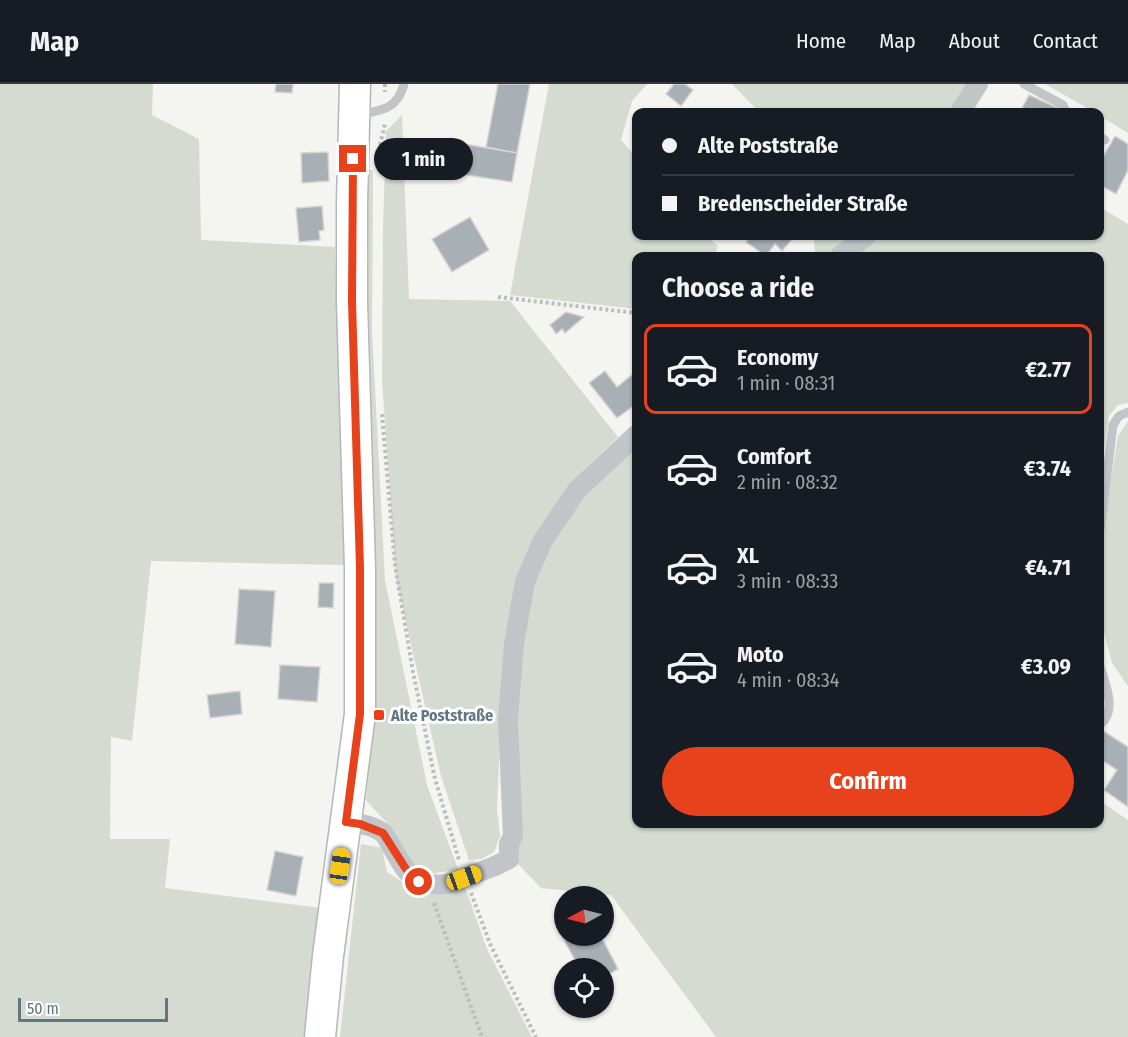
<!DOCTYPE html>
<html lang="en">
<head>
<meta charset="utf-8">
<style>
	:root { --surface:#171b24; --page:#242831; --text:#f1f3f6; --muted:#9ea1a6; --line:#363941; --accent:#e8421c }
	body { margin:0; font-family:"Fira Sans Condensed",sans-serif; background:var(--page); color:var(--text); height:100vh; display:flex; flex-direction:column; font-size:22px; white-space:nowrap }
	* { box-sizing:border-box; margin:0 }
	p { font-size:20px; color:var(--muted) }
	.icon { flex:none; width:33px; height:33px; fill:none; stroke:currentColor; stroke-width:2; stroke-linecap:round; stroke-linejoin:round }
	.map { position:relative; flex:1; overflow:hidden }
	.drawer { position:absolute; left:632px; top:168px; width:472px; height:576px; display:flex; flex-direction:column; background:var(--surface); border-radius:12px; box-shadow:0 2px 4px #0004 }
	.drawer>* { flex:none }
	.banner { position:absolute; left:632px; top:24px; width:472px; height:132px; border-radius:12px; box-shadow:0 2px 4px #0004; display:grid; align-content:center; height:132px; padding:0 30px; background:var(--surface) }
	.needle { width:39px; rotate:263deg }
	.buttons { position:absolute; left:554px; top:802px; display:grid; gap:12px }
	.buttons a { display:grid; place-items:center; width:60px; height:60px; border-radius:50%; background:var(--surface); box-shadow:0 2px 4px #0004; font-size:30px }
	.scale { position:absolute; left:18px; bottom:15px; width:150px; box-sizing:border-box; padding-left:6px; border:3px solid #627582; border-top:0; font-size:16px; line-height:21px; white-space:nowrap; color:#627582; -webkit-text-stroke:4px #fff; paint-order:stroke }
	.end { position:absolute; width:27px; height:27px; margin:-14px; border:8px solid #e8421c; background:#fff; box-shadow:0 0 0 3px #fff }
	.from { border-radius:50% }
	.bubble { position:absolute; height:42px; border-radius:21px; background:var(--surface); box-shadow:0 2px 4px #0004; font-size:20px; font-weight:700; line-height:42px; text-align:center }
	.car { position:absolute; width:18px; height:36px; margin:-18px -9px; border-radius:8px; box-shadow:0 0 4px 2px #0007; background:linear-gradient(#f5c518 24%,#345 0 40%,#f5c518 0 76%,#345 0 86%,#f5c518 0) }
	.banner b { display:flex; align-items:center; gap:21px; height:57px; font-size:22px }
	.banner b+b { border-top:2px solid var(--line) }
	.banner i { width:15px; height:15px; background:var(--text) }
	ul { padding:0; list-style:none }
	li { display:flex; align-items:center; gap:18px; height:90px; margin:0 12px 9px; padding:0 18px; border:3px solid transparent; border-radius:12px }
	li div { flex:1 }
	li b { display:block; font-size:22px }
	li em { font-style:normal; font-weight:700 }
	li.current { border-color:var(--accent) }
	li>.icon { width:54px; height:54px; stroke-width:1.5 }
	h2 { padding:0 30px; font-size:27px; line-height:72px }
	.action { display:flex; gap:12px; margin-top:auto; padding:12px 30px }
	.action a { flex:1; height:69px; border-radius:36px; background:var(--accent); color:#fff; font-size:24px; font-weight:700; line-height:69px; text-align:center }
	header { display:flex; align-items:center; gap:36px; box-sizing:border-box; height:84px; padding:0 30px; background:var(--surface); border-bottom:2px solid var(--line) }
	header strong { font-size:28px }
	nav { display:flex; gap:33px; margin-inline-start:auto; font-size:21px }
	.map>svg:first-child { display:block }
	.green { fill:#d5dbd1 }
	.building { fill:#a8b0b6; stroke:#d5d5d3; stroke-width:1.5 }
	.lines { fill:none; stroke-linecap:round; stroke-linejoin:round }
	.primary-casing { stroke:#b2b7ba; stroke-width:33 }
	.path { stroke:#bbbdbf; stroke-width:4; stroke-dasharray:3 3; stroke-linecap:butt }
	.lane { stroke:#c1c5c8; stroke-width:9 }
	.street { stroke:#c1c5c8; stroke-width:20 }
	.primary { stroke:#fff; stroke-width:30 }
	.street-bridge { stroke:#c1c5c8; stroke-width:20 }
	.route { stroke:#e8421c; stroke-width:8 }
	.poi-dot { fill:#e8421c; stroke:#fff; stroke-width:2 }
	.labels { text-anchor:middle; stroke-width:6; stroke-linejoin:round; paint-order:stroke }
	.poi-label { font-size:16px; font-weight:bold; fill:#627582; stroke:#fff; text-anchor:start }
</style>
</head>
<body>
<header>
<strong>Map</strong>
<nav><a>Home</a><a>Map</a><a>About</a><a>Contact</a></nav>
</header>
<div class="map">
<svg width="1128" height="953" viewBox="0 0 1128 953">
	<rect width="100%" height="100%" fill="#f4f4f0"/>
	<!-- green -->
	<g class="green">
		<polygon points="0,0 153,0 152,31 199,55 201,156 335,163 344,481 151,477 132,657 111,653 110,755 170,755 165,804 321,824 306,953 0,953"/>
		<polygon points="549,0 647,0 632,17 621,56 636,73 636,152 707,152 718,162 714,172 636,172 636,225 510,211"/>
		<polygon points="732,0 969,0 953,28 759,28"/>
		<polygon points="1045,0 1128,0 1128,49 1100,32 1100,28 1094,28"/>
		<polygon points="402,31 409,215 510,217 618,353 578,392 547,436 502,608 497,725 500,752 494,768 481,775 469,776 441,692 396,495 382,296 383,142 386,47"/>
		<polygon points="367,84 373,87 372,246 385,496 427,701 458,785 425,791 414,783 395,748 366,716 374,627 366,243"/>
		<polygon points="1100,123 1128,140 1128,319 1118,321 1109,332 1100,395 1100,172 848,172 872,152 1100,152"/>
		<path d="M814,152h41c-12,10 -23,21 -40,20z"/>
		<polygon points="1128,337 1128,602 1112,579 1100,533 1100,462 1118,352"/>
		<polygon points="636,361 636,740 1100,740 1100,717 1128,736 1128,953 716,953 611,811 541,804 518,780 514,616 537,481 581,410"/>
		<path d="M361,760l21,4 5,24c37,24 35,23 77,12l23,65 45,88h-192z"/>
	</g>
	<!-- building -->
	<g class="building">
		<polygon points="276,0 293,0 292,9 275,8"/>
		<polygon points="498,0 530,0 517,69 486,63"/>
		<polygon points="674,0 685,0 693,6 681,22 666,10"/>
		<polygon points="1029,11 1058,24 1055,28 1020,28"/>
		<polygon points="1115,52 1128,60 1128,86 1116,110 1100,101 1100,70 1103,73"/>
		<polygon points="458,59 517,69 512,98 454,89"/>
		<polygon points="328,68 329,97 302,99 301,69"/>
		<polygon points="322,122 324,146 319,147 320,156 299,158 296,124"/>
		<polygon points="470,133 489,166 452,188 432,155"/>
		<polygon points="751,152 795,152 782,167 775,160 766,172 746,158"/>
		<polygon points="566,228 584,233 565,249 562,245 556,250 550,241"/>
		<polygon points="605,287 617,303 634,289 636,291 636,320 617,334 589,299"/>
		<polygon points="319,499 334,499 333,524 318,523"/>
		<polygon points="239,505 275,507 271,563 235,560"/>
		<polygon points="280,581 320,583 317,618 278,615"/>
		<polygon points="240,607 242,630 210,634 207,611"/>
		<polygon points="1102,646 1128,663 1128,723 1104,706 1117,686 1100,675 1100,649"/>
		<polygon points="275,767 303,773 296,812 267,806"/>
		<polygon points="564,845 564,852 601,852 618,885 603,894 603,885 580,885 559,847"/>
	</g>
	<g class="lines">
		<!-- primary casing -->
		<g class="primary-casing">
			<polyline id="primary" points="320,953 328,872 360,630 360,484 352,218 352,119 355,0"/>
		</g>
		<!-- path -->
		<g class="path">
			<polyline points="385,0 385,8"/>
			<polyline points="380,61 385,40"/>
			<polyline points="498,213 636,229"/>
			<polyline points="382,330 395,481 413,588 435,695 459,776"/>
			<polyline points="471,809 491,862 536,953"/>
			<polyline points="434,819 482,953"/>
		</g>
		<!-- lane -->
		<g class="lane">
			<polyline points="1024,0 1063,21 1066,28"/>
			<path d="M358,31c24,-5 39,-5 46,-31"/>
			<polyline points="1100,53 1105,56"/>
			<polyline points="1100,448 1113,341 1119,332 1128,328"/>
			<path d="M1100,582c5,19 18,44 0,59"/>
		</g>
		<!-- street -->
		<g class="street">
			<polyline points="960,28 978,0"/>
			<polyline points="840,172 866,152"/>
			<path d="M346,738c12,1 27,3 37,11 4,4 7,11 10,16 15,27 22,38 55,35"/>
			<polyline points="495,782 509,775 509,760 513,752 508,635 514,560 525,498 542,458 577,406 636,351"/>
		</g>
		<!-- primary -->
		<use href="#primary" class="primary"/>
		<!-- street-bridge -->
		<polyline class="street-bridge" points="448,800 495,782"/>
	</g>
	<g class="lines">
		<!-- route -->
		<polyline class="route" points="353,75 352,218 360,484 360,630 346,738 360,740 383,749 406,785 419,798"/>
	</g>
	<!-- markers -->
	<rect class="poi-dot" x="373" y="625" width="12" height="12" rx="3"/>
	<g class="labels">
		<!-- poi labels -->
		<g class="poi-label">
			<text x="391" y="637">Alte Poststraße</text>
		</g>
	</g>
</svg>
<div class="buttons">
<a><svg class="needle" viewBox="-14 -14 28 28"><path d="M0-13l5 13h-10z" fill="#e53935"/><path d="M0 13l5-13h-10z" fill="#9ea1a6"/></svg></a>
<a><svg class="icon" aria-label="locate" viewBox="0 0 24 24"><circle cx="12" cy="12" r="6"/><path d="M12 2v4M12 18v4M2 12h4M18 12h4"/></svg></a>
</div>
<div class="scale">50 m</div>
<i class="end from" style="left:419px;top:798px"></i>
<i class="end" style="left:353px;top:75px"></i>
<div class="bubble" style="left:374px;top:54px;width:99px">1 min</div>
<i class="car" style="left:340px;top:782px;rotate:8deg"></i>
<i class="car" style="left:464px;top:794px;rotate:70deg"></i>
<div class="banner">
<b><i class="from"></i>Alte Poststraße</b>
<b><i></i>Bredenscheider Straße</b>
</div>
<section class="drawer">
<h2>Choose a ride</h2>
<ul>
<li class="current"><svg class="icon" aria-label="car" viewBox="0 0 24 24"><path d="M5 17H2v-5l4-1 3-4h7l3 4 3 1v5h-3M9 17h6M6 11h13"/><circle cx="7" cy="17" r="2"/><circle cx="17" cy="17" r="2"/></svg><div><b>Economy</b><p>1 min · 08:31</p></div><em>€2.77</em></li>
<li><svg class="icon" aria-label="car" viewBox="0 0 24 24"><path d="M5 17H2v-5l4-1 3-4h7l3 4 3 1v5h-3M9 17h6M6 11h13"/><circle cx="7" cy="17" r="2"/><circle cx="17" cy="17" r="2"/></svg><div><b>Comfort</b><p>2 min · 08:32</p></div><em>€3.74</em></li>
<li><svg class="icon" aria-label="car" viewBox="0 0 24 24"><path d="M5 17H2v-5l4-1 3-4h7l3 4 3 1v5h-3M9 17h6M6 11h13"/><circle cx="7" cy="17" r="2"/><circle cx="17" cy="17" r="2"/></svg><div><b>XL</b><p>3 min · 08:33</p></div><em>€4.71</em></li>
<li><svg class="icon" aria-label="car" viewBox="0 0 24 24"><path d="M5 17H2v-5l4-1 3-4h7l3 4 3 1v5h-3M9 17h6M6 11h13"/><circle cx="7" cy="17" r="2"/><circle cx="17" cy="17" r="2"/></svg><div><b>Moto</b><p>4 min · 08:34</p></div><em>€3.09</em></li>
</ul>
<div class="action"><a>Confirm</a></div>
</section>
</div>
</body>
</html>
